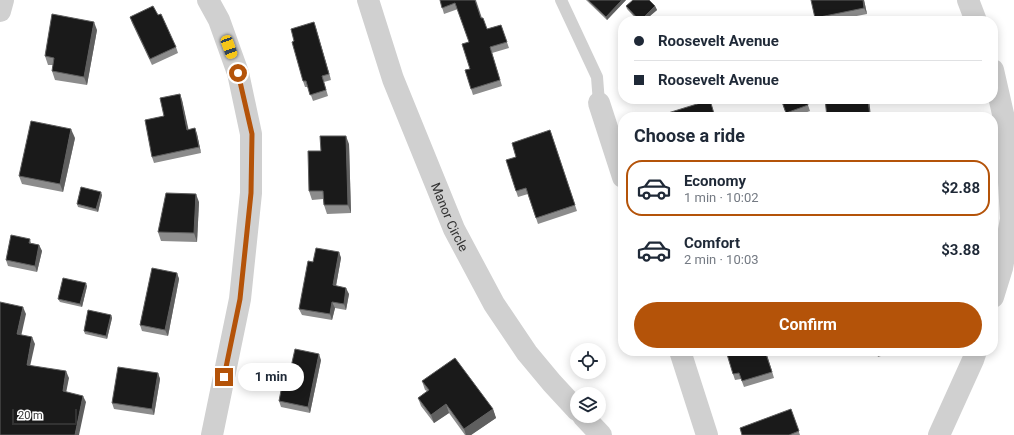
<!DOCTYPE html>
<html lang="en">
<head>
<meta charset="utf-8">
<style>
	:root { --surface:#fff; --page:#f6f6f7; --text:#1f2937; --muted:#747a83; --line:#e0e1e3; --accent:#b45309 }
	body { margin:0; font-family:Roboto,sans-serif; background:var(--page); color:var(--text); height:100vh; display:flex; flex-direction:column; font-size:15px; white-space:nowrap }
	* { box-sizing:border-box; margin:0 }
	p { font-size:13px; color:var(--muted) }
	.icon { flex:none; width:22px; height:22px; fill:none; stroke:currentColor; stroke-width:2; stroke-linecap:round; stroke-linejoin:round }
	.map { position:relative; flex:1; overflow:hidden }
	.panel { position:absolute; left:618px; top:112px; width:380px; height:244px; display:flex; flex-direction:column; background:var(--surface); border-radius:16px; box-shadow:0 2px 10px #0003 }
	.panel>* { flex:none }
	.top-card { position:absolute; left:618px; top:16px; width:380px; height:88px; border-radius:16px; box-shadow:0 2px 10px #0003; display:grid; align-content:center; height:88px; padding:0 16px; background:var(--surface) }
	.tools { position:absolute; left:570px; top:343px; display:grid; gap:8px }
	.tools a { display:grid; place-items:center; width:36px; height:36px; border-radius:50%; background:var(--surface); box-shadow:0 2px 10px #0003; font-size:20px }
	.scale { position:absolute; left:12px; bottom:10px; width:65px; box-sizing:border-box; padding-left:4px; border:2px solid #333; border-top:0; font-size:11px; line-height:14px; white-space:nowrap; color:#333; -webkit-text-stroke:3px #fff; paint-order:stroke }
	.end { position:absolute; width:18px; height:18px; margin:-9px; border:5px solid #b45309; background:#fff; box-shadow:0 0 0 2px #fff }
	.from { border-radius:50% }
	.bubble { position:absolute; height:28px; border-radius:14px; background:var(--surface); box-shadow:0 2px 10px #0003; font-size:13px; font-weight:700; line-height:28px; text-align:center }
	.car { position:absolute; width:12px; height:24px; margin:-12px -6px; border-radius:5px; box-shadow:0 0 3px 1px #0007; background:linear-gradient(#f5c518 24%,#345 0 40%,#f5c518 0 76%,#345 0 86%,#f5c518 0) }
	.top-card b { display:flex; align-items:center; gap:14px; height:38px; font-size:15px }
	.top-card b+b { border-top:1px solid var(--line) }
	.top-card i { width:10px; height:10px; background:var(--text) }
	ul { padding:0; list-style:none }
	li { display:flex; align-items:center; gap:12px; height:56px; margin:0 8px 6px; padding:0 8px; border:2px solid transparent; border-radius:16px }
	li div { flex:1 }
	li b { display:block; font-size:15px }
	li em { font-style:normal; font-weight:700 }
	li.active { border-color:var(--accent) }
	li>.icon { width:36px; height:36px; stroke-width:1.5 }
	h2 { padding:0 16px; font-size:18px; line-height:48px }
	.action { display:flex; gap:8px; margin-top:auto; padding:8px 16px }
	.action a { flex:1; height:46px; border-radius:24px; background:var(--accent); color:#fff; font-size:16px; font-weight:700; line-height:46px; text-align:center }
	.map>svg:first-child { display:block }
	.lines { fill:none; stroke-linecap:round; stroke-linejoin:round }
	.lane { stroke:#d0d0d0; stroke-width:12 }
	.street { stroke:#d0d0d0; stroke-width:22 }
	.wall { fill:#8c8c8c }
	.shaded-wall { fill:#5f5f5f }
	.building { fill:#1a1a1a; stroke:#5f5f5f }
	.route { stroke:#b45309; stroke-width:5 }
	.labels { text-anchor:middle; stroke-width:4; stroke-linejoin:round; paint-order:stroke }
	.street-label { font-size:13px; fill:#333; stroke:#fff }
</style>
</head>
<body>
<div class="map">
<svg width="1014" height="435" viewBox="0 0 1014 435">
	<rect width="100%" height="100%" fill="#fff"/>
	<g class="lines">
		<!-- lane -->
		<polyline class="lane" points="561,0 597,77 599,103"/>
		<!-- street -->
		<g class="street">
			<polyline points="208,0 219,20 238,73 251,134 251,193 240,299 212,435"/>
			<path id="s1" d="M368,0l25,79 61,150 40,75 33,49 25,30 25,27"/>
			<polyline points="968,0 976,21"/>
			<polyline points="0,11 3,0"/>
			<polyline points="993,70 1006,127 1011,219 1002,268 993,297"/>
			<polyline points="599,103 623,177"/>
			<polyline points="680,351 707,435"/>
			<polyline points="583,416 601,435"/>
			<polyline points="939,435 973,360 976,351"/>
		</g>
	</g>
	<!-- wall -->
	<g class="wall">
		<polygon points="440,0 476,0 482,18 487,29 501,25 509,48 492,53 502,86 473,95 465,70 470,69 469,42 458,9 444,14"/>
		<polygon points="586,0 626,0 607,20"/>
		<polygon points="864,0 867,14 831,21 816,21 815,18"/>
		<polygon points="626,6 655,6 657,10 644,21 638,21 627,9"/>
		<polygon points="158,15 176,47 178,53 152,65 132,23 130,17"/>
		<polygon points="314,22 331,80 324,82 328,96 313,101 308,87 305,87 303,81 294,41"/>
		<polygon points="97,30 87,85 55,80 52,71 53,65 48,65 45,56"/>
		<polygon points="781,99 806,99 810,111 794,117 787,117"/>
		<polygon points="182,100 188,130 197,134 201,153 154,163 152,157 164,116"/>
		<polygon points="550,130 577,211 538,224 528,194 518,197 516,191 516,157"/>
		<polygon points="75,138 63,192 22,184 19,176"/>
		<polygon points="349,144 351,213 327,214 324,205 323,199 312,200 309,191 321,151"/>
		<polygon points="102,195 98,212 78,207 77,204"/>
		<polygon points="199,202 197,242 161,241 158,232"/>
		<polygon points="30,239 31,243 39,245 42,251 37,272 8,266 6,260"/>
		<polygon points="339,252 341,258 336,286 349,294 346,310 335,308 332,320 302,315 299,309 313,262"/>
		<polygon points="177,273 179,279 168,336 142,331 140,325"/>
		<polygon points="87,286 82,307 60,302 58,299"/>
		<polygon points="111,315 112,318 107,339 85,334 84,331"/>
		<polygon points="766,351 774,378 744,387 741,379 735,380 733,374"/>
		<polygon points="876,351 895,351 878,357"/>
		<polygon points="321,360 310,413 281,407 279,401 289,376"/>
		<polygon points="158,373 160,379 154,415 114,409 112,403"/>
		<polygon points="422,381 493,409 496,418 471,435 465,435 449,413 434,423 421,406 418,398 427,391 425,390"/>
		<polygon points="791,409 800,435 742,435"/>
	</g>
	<!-- shaded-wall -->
	<g class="shaded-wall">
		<polygon points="622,0 626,0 607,20 606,17"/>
		<polygon points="863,0 864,0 867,14 864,8"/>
		<polygon points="655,6 657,10 644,21 640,21"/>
		<polygon points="94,22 97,30 87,85 84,77"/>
		<polygon points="314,22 316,28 331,80 329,74"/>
		<polygon points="180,94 182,100 190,136 187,130"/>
		<polygon points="868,99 869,99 871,117 870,117"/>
		<polygon points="195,128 197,134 201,153 199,147"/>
		<polygon points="71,129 75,138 63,192 60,184"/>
		<polygon points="346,136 349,144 351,213 348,205"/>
		<polygon points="101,192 102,195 98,212 96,209"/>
		<polygon points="196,194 199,202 197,242 194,233"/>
		<polygon points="39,245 42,251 37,272 35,266"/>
		<polygon points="339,252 341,258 335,291 333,285"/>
		<polygon points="177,273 179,279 168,336 165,330"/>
		<polygon points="86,283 87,286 82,307 80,304"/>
		<polygon points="346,288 349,294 346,310 344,304"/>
		<polygon points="332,302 335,308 332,320 330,314"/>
		<polygon points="23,307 26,314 20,341 17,334"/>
		<polygon points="111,315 112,318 107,339 106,336"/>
		<polygon points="32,337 35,344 29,371 27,365"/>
		<polygon points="319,354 321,360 310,413 308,407"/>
		<polygon points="66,371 69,378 65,398 63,391"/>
		<polygon points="158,373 160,379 154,415 152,409"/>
		<polygon points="83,396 86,402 79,435 75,435"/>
		<polygon points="446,404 449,413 434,423 431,415"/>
		<polygon points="493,409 496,418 471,435 466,435 464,429"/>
	</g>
	<!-- building -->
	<g class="building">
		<polygon points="440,0 475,0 481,18 483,18 487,29 501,25 507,42 490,47 500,80 471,89 465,70 470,69 462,44 469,42 455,3 442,8"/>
		<polygon points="588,0 622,0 606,17"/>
		<polygon points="633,0 649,0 655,6 640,21 626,6"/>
		<polygon points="811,0 863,0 864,8 815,18"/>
		<polygon points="153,6 158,15 161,14 176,47 150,59 130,17"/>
		<polygon points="52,14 94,22 84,77 52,71 54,58 45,56"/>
		<polygon points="314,22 329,74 322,76 326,90 310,95 306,81 303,81 292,42 294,41 291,29"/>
		<polygon points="180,94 187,130 195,128 199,147 152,157 145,120 164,116 160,98"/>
		<polygon points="781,99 806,99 808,105 786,113"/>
		<polygon points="825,99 868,99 870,117 827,117"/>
		<polygon points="710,100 715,117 655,117"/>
		<polygon points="31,121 71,129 60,184 19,176"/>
		<polygon points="550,130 575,205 536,218 526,188 516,191 506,160 516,157 512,143"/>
		<polygon points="320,136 346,136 348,205 324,205 323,191 309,191 308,151 321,151"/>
		<polygon points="81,187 101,192 96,209 77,204"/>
		<polygon points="166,193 196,194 194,233 158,232"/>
		<polygon points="11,235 30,239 29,243 39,245 35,266 6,260"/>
		<polygon points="316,248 339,252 333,285 346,288 344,304 332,302 330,314 299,309 308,261 313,262"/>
		<polygon points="152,268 177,273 165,330 140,325"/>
		<polygon points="63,278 86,283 80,304 58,299"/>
		<polygon points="0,302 23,307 17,334 32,337 27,365 66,371 63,391 83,396 75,435 0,435"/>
		<polygon points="88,310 111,315 106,336 84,331"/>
		<polygon points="295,349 319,354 308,407 279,401 284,375 289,376"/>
		<polygon points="726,351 765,351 772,372 742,381 739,373 733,374"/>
		<polygon points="455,358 493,409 464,429 446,404 431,415 418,398 429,390 422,381"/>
		<polygon points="118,367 158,373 152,409 112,403"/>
		<polygon points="791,409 799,431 789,435 742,435 740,428"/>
	</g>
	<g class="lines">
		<!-- route -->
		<polyline class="route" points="224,377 240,299 251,193 252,134 238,73"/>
	</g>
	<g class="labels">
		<!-- street labels -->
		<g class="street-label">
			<text dy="5" stroke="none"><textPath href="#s1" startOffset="232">Manor Circle</textPath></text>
		</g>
	</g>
</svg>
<div class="tools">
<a><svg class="icon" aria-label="locate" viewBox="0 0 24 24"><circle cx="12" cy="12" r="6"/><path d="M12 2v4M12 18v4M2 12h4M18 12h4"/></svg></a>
<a><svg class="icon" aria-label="layers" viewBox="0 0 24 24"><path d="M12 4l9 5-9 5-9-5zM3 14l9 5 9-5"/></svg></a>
</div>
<div class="scale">20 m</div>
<i class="end from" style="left:238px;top:73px"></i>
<i class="end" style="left:224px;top:377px"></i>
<div class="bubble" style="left:238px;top:363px;width:66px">1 min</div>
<i class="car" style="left:229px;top:47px;rotate:160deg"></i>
<div class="top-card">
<b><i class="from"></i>Roosevelt Avenue</b>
<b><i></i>Roosevelt Avenue</b>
</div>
<section class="panel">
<h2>Choose a ride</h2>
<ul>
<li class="active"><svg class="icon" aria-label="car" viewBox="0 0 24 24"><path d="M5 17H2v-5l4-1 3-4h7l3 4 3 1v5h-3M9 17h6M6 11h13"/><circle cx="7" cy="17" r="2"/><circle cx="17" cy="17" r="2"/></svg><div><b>Economy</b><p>1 min · 10:02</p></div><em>$2.88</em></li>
<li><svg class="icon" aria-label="car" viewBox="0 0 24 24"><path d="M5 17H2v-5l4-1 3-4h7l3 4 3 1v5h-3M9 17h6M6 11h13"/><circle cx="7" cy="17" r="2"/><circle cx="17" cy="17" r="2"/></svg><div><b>Comfort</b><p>2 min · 10:03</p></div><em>$3.88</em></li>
</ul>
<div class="action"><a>Confirm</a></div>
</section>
</div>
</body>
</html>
